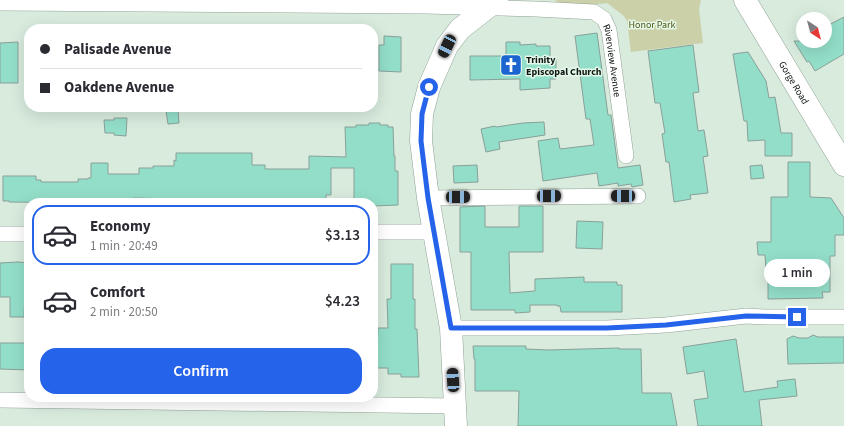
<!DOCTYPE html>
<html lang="en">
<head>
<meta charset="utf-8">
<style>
	:root { --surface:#fff; --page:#f2f2f3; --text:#2b2b33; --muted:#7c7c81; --line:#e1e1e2; --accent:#2563eb }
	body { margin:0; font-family:"Source Sans 3",sans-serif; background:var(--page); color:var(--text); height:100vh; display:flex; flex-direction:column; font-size:15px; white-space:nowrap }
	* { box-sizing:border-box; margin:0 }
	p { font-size:13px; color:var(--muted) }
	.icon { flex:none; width:22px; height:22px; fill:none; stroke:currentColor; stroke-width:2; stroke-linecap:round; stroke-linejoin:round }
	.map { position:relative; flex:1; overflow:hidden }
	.sheet { position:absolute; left:24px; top:198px; width:354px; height:204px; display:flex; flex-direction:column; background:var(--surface); border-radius:16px; box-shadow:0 4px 16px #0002 }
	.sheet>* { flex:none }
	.top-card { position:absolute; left:24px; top:24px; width:354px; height:88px; border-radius:16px; box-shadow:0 4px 16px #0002; display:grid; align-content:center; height:88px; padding:0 16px; background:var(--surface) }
	.needle { width:26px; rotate:144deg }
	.fabs { position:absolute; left:796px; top:12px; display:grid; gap:8px }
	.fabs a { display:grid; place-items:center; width:36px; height:36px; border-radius:50%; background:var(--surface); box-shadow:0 4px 16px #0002; font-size:20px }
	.end { position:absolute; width:18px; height:18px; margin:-9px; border:5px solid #2563eb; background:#fff; box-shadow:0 0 0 2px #fff }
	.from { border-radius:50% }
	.bubble { position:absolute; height:28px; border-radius:14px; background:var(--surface); box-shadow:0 4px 16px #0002; font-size:13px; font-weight:600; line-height:28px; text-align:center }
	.car { position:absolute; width:12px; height:24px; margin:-12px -6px; border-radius:5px; box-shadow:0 0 3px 1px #0007; background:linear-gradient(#222 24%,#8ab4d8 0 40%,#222 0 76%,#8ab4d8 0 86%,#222 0) }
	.top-card b { display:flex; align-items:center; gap:14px; height:38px; font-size:15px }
	.top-card b+b { border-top:1px solid var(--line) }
	.top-card i { width:10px; height:10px; background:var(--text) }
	ul { padding:7px 0 0; list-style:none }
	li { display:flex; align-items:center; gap:12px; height:60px; margin:0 8px 6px; padding:0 8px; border:2px solid transparent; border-radius:16px }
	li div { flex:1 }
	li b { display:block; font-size:15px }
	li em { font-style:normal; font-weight:600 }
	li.selected { border-color:var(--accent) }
	li>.icon { width:36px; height:36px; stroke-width:1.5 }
	.button { display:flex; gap:8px; margin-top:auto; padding:8px 16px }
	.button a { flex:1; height:46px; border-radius:16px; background:var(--accent); color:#fff; font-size:16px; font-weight:600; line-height:46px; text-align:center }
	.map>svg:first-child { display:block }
	.green { fill:#cbd0a8 }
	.building { fill:#93dec9; stroke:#89a099 }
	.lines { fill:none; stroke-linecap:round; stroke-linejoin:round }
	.street-casing { stroke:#90a295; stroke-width:16 }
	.secondary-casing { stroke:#90a295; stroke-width:23 }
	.street { stroke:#fff; stroke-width:15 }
	.secondary { stroke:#fff; stroke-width:22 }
	.route { stroke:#2563eb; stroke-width:5 }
	.labels { text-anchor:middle; stroke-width:3; stroke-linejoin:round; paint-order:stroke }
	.park-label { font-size:10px; fill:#535713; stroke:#e5f9ea }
	.poi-label { font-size:10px; font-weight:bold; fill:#0f1612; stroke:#e5f9ea; text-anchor:start }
	.street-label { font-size:10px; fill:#0f1612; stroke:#e5f9ea }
</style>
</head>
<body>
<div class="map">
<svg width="844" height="426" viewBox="0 0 844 426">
	<rect width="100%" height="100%" fill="#d8ebdd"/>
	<!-- green -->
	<path class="green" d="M554,0h147l-2,9 4,34 -72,9 -4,-31 -3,-5 -17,-13c-15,2 -41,5 -53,-3z"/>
	<!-- building -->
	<g class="building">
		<polygon points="844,17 844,54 815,71 809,61 807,62 794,41 825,41 825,27"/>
		<polygon points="597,33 608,115 611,115 618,168 640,165 643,185 632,187 631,184 618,186 618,183 599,186 597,173 543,181 538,141 558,138 560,149 594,145 590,119 586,119 575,36"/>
		<polygon points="384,36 401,37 401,72 379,71 379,45 384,45"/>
		<polygon points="18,42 18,83 0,83 0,43"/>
		<polygon points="506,42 520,42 520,45 536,44 536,46 550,46 550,58 556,58 556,79 550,79 550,88 520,90 520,79 470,80 470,56 506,56"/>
		<polygon points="693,45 699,92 693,93 698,131 704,130 708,156 703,157 708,193 690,195 691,199 674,202 669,162 666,162 662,134 665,133 660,103 655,103 648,51"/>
		<polygon points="748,52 766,81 769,98 775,97 781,133 792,133 792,156 765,156 765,140 748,141 747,121 744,121 733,54"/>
		<polygon points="178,110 179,123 168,124 166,111"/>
		<polygon points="114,118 127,118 126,136 114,135 114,133 105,133 104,120 114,120"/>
		<polygon points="544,122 545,135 499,142 500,149 486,152 481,129 495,126 496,127 523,123"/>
		<polygon points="369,123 380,123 380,125 388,125 388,127 393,127 394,156 395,156 395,171 398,171 398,205 373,206 373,203 354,203 354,168 331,168 331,195 326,195 326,199 304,199 303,202 133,198 133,202 108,203 9,202 9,201 3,201 3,176 36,176 36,180 41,180 41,182 78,182 78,179 88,179 88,178 91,178 91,163 108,163 108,174 139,174 139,168 153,168 153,166 174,166 174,160 176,161 176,153 252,153 252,165 265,165 265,169 309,169 309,156 346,157 345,127 356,127 356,125 369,125"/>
		<polygon points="788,162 810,162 810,197 831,198 844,218 844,235 835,235 835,256 830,256 830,292 822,292 823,298 768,299 768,270 766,270 765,255 758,255 757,242 771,242 771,197 788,197"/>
		<polygon points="477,165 478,182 454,183 453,166"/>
		<polygon points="762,165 764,178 751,179 750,166"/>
		<polygon points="485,206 485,227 519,227 519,206 543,206 543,252 509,252 510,293 535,291 535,279 584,277 584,282 617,282 617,285 622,285 622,312 561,312 560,306 557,306 557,305 530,305 530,312 515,313 515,310 471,310 471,252 460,252 460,207"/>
		<polygon points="577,221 603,222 602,249 576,248"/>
		<polygon points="18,262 29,263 29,289 25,289 24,317 10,317 10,297 0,297 0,263"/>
		<polygon points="391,264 413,264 413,299 415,299 415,329 417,329 419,377 401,377 401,374 388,374 388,368 374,368 374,353 377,353 378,328 388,328 387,299 391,299"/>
		<polygon points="813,335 818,337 844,337 844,363 788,364 787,339 793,336 799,338 808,338"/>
		<polygon points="736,339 744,392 778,387 777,381 795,379 797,396 759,400 762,426 698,426 694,400 708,398 704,371 687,374 683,347"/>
		<polygon points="0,343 29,343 29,370 0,369"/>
		<polygon points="473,346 526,346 526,349 548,350 619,348 619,349 641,349 642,393 671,393 677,426 518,426 519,391 475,391 475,359 474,359"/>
	</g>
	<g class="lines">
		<!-- street casing -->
		<g class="street-casing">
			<g id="street">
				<path id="s1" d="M0,3l425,3 111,3 58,3 10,7 5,11 17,126"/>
				<polyline points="428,198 638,196"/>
				<polyline points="373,232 434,232"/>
				<polyline points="0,234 29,234"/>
				<polyline points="451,328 607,328 666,325 746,316 766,317 844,317"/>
				<polyline points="0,400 454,406"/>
			</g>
		</g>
		<!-- secondary casing -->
		<g class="secondary-casing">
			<g id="secondary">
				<path id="s2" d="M745,0l99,165"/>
				<polyline points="456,426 451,328 428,198 421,141 422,114 429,87 447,46 460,29 497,0"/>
			</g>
		</g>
		<!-- street -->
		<use href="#street" class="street"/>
		<!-- secondary -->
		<use href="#secondary" class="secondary"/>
	</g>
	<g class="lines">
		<!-- route -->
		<polyline class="route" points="429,87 422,114 421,141 428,198 451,328 607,328 666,325 746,316 797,317"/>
	</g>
	<!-- icons -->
	<defs>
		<g id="church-square" transform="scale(1.15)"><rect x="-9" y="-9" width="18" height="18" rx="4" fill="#1a65d0" stroke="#e5f9ea"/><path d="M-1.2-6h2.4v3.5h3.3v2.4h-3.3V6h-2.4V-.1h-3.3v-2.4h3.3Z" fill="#fff"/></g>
	</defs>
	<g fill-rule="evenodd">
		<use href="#church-square" x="511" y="65"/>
	</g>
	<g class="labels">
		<!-- park labels -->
		<g class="park-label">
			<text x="652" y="28">Honor Park</text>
		</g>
		<!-- poi labels -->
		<g class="poi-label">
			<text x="526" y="63">Trinity<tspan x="526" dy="12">Episcopal Church</tspan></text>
		</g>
		<!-- street labels -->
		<g class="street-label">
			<text dy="4" stroke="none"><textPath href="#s1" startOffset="649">Riverview Avenue</textPath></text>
			<text dy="4" stroke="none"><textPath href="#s2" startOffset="96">Gorge Road</textPath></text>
		</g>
	</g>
</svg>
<div class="fabs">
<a><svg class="needle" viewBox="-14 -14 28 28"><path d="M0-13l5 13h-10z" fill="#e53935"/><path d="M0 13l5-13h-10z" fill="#7c7c81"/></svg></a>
</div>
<i class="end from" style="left:429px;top:87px"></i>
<i class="end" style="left:797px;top:317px"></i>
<div class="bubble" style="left:764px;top:259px;width:66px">1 min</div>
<i class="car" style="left:447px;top:46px;rotate:206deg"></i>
<i class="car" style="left:549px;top:196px;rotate:89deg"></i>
<i class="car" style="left:623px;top:196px;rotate:270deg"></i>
<i class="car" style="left:458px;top:197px;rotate:90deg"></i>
<i class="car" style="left:453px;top:380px;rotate:357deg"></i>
<div class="top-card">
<b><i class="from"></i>Palisade Avenue</b>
<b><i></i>Oakdene Avenue</b>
</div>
<section class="sheet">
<ul>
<li class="selected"><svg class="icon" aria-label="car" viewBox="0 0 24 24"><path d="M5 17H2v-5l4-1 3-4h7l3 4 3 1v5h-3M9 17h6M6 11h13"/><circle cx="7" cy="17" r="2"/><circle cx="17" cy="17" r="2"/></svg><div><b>Economy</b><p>1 min · 20:49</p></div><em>$3.13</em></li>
<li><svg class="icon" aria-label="car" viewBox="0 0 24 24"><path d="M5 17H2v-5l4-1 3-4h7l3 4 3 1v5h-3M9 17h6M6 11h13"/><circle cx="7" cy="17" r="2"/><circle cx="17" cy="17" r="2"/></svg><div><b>Comfort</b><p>2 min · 20:50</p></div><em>$4.23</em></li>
</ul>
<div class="button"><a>Confirm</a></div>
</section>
</div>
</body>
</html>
